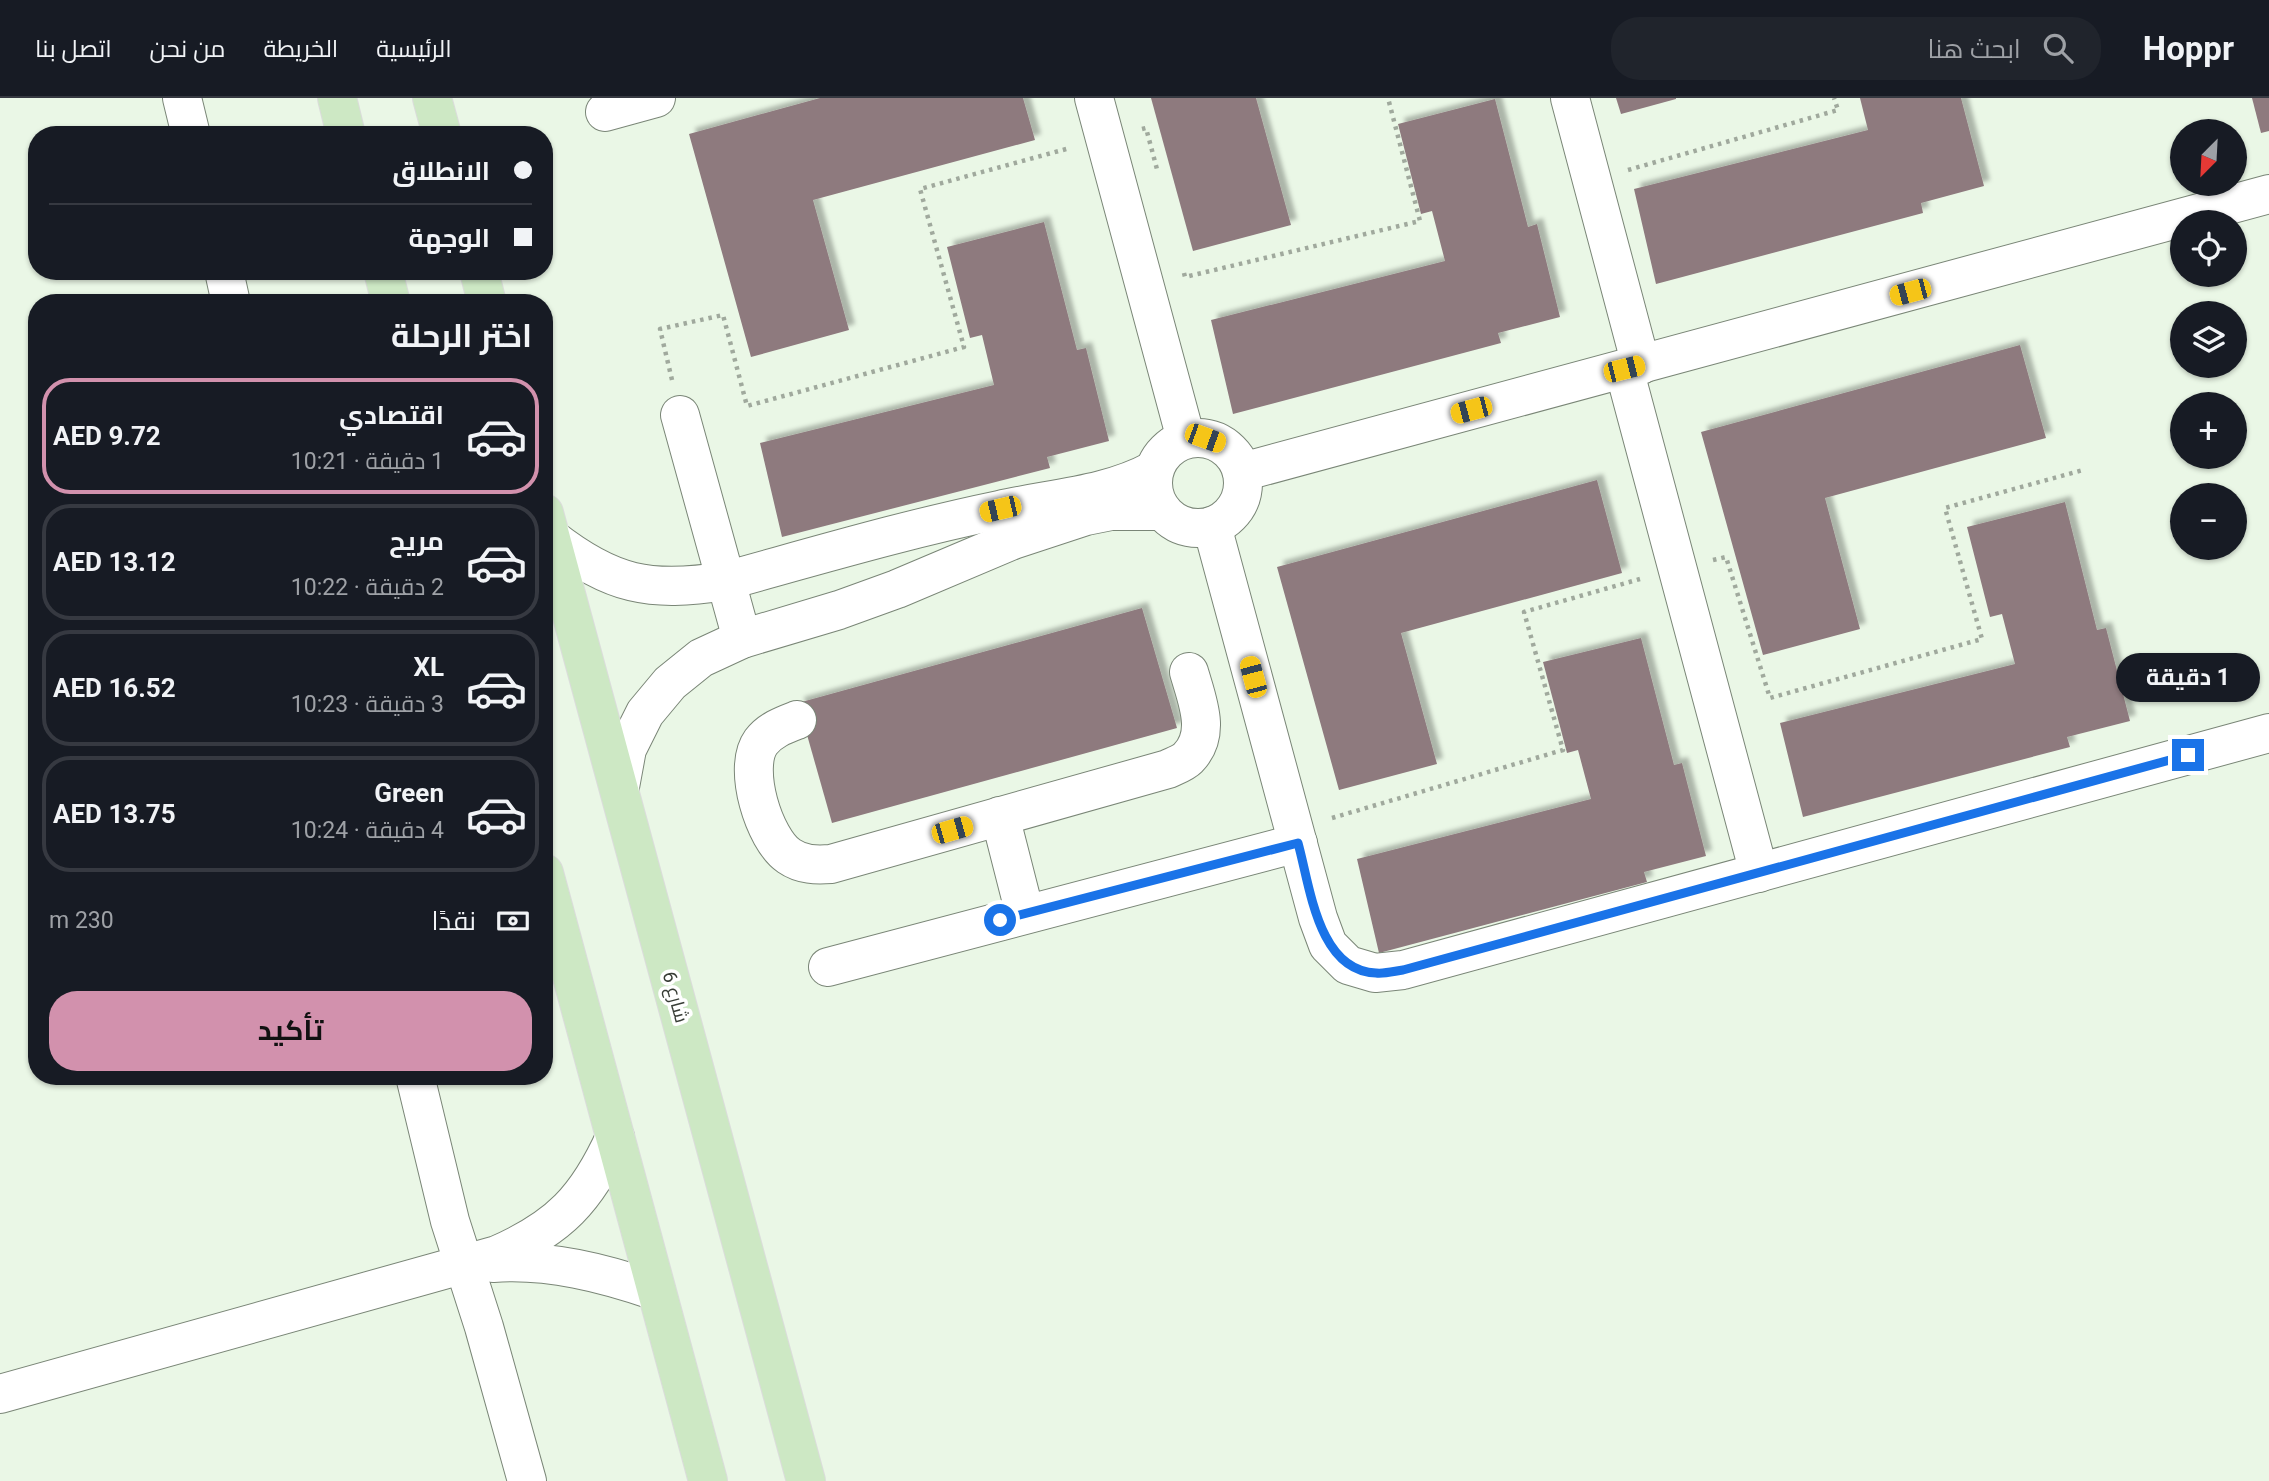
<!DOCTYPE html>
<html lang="ar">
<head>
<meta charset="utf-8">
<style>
	:root { --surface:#171b24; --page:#20242c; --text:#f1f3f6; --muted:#9ea1a6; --line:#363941; --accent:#d291ad }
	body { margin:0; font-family:Roboto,Cairo,sans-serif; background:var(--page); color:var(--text); direction:rtl; height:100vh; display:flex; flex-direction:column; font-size:26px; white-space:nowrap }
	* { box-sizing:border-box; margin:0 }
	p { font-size:23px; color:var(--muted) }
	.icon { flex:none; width:38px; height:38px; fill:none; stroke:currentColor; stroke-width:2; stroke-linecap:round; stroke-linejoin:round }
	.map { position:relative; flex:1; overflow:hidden; direction:ltr }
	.drawer { position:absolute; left:28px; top:196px; width:525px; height:791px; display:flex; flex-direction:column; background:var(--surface); border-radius:28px; box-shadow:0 2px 5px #0004; direction:rtl }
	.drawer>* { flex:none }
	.hud { position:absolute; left:28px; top:28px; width:525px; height:154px; border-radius:28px; box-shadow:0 2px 5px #0004; direction:rtl; display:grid; align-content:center; height:154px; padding:0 21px; background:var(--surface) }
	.needle { width:46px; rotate:204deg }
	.controls { position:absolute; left:2170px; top:21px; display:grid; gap:14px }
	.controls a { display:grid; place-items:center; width:77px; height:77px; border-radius:50%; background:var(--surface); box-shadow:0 2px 5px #0004; font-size:35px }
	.end { position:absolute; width:32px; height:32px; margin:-16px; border:9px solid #1a73e8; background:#fff; box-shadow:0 0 0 4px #fff }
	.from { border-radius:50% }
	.bubble { position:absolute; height:49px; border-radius:24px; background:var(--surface); box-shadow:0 2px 5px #0004; font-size:23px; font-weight:700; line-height:49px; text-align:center; direction:rtl }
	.car { position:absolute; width:21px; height:42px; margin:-21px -10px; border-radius:9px; box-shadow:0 0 5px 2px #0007; background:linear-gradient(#f5c518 24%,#345 0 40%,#f5c518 0 76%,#345 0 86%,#f5c518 0) }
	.hud b { display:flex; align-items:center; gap:24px; height:66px; font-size:26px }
	.hud b+b { border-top:2px solid var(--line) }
	.hud i { width:18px; height:18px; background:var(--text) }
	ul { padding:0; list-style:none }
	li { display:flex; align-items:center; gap:21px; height:116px; margin:0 14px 10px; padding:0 7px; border:4px solid var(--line); border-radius:28px }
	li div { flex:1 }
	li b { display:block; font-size:26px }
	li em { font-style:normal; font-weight:700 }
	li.selected { border-color:var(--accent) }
	li>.icon { width:63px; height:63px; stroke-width:1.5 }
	h2 { padding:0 21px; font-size:32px; line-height:84px }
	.pay { display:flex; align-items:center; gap:18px; height:77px; padding:0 21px; font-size:26px }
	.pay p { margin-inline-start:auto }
	.cta { display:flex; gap:14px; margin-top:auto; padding:14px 21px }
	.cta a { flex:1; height:80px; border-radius:28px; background:var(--accent); color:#111; font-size:28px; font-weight:700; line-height:80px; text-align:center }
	header { display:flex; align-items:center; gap:42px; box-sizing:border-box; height:98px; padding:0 35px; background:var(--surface); border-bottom:2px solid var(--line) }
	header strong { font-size:33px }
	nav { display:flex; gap:38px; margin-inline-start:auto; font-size:24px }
	.search { width:490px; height:63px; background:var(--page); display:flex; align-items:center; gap:18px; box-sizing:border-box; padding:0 24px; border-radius:28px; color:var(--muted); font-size:26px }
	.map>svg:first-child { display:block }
	.building { fill:#8e7a7e; filter:url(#shadow) }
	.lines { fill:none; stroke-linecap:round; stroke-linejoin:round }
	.minor-casing { stroke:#7a8677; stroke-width:40 }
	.major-casing { stroke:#dbdcdb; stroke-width:40 }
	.path { stroke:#a0a99d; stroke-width:4.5; stroke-dasharray:3.5 5; stroke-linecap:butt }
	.minor { stroke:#fff; stroke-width:38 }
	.major { stroke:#cde8c4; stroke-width:38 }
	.route { stroke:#1a73e8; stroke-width:9 }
	.labels { text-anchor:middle; stroke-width:7; stroke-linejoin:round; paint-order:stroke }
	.street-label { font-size:19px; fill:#383d36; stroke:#fff }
</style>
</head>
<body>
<header>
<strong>Hoppr</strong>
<div class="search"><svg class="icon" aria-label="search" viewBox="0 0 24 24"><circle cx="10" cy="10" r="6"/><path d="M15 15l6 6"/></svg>ابحث هنا</div>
<nav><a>الرئيسية</a><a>الخريطة</a><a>من نحن</a><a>اتصل بنا</a></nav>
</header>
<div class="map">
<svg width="2269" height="1383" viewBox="0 0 2269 1383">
	<defs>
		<filter id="shadow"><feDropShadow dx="6" dy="-6" stdDeviation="2" flood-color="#0004"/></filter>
	</defs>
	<rect width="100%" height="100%" fill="#eaf7e6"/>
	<!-- building -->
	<g class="building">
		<polygon points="820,0 1023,0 1035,42 813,102 849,232 751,259 689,36"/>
		<polygon points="1151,0 1256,0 1291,127 1193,153"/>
		<polygon points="1616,0 1676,0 1676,1 1621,16"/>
		<polygon points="1860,0 1961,0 1984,88 1921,105 1923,115 1656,186 1634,91 1868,32"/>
		<polygon points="2252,0 2269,0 2269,33 2261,35"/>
		<polygon points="1495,1 1528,129 1537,126 1560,219 1498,235 1501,245 1233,316 1211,222 1445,163 1432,113 1421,116 1398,26"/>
		<polygon points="1044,124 1077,252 1086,250 1109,343 1047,359 1050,370 782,439 760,345 994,287 982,237 970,240 947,149"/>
		<polygon points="2020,247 2046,340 1825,400 1860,531 1763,557 1701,334"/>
		<polygon points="1597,382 1622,475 1401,535 1437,666 1339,692 1277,469"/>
		<polygon points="2065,404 2097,532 2106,530 2130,623 2067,639 2070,649 1803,719 1780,625 2015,566 2002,516 1990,519 1967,429"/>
		<polygon points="1142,510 1177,630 832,725 798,605"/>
		<polygon points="1641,540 1674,667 1682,665 1706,758 1644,774 1647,784 1379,855 1357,761 1591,701 1578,652 1567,655 1543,564"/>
	</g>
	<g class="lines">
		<!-- minor casing -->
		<g class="minor-casing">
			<g id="minor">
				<polyline points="182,0 191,37"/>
				<polyline points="1094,0 1186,341"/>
				<polyline points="1570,0 1641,267"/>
				<polyline points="605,14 656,0"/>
				<polyline points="224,173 231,205"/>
				<polyline points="1624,271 1759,775"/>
				<polyline points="680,317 742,541"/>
				<circle cx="1198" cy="385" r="45"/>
				<polyline points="1242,374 2269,96"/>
				<polyline points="1212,428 1318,820 1328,847 1348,867 1375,875 1403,872 2269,635"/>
				<path d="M551,440c60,47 99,55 174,43 91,-25 182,-52 274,-71 53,-12 107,-14 155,-40"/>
				<path d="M797,622c-13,5 -27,10 -36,22 -19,26 3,97 28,114 13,9 27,9 42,8l337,-95c6,-3 15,-6 20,-11 24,-24 9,-58 1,-86"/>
				<polyline points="620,689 627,651 645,615 670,585 701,560 742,541 839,512 897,491 1013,442 1086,418 1111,413 1162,413"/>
				<polyline points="1000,718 1025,816"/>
				<polyline points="828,869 1298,745"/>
				<polyline points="415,978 450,1123 484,1229 527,1383"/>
				<path d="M493,1165c56,-4 111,10 163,28"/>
				<path d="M0,1296l497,-139c62,-27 90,-56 118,-118"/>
			</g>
		</g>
		<!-- major casing -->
		<g class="major-casing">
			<g id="major">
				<polyline points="337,0 346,37"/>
				<polyline points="432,0 442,37"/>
				<polyline points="383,173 391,205"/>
				<polyline points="479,173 487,205"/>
				<polyline points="544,415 806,1383"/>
				<polyline points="544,775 708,1383"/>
			</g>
		</g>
		<!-- path -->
		<g class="path">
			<polyline points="1142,31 1146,30 1158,75"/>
			<polyline points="1628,72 1838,12 1834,0"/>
			<polyline points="1184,175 1185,179 1420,123 1388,0"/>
			<polyline points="672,282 660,231 723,217 747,308 964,249 920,91 1070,50"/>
			<polyline points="1713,462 1726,459 1770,600 1982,541 1945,410 2083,372"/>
			<polyline points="1332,720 1563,652 1524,514 1640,481"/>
		</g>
		<!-- minor -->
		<use href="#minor" class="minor"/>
		<!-- major -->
		<use href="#major" class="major"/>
	</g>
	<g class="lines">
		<!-- route -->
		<path class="route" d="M1000,822l298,-77c12,43 20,128 78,130 9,1 19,-2 27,-3l785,-215"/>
	</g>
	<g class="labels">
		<!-- street labels -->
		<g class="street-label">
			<text transform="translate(676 899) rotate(75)" y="7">شارع 6</text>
		</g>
	</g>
</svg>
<div class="controls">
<a><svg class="needle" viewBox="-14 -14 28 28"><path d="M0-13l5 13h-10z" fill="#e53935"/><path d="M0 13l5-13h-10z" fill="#9ea1a6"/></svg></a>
<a><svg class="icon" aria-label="locate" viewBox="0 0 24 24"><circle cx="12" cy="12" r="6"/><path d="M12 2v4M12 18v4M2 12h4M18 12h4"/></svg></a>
<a><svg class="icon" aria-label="layers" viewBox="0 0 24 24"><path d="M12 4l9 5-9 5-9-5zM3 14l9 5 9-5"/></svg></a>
<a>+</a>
<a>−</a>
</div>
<i class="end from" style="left:1000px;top:822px"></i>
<i class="end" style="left:2188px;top:657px"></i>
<div class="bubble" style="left:2116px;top:555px;width:144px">1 دقيقة</div>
<i class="car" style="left:1910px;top:194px;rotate:255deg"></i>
<i class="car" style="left:1624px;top:271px;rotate:76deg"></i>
<i class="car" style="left:1471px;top:312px;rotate:255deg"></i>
<i class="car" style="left:1205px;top:340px;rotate:110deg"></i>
<i class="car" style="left:1000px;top:411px;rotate:257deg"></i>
<i class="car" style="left:1253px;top:579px;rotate:345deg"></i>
<i class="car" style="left:952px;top:732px;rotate:74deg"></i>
<div class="hud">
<b><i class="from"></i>الانطلاق</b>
<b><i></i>الوجهة</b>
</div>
<section class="drawer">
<h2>اختر الرحلة</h2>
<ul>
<li class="selected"><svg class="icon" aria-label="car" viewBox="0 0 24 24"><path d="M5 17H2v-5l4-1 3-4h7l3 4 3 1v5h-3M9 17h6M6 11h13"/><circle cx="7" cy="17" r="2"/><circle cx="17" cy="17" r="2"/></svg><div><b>اقتصادي</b><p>1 دقيقة · 10:21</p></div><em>AED 9.72</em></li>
<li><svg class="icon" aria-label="car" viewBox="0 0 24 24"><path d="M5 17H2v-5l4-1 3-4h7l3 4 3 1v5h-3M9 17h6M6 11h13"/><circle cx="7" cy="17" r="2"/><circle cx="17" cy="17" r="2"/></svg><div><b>مريح</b><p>2 دقيقة · 10:22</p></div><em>AED 13.12</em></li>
<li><svg class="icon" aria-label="car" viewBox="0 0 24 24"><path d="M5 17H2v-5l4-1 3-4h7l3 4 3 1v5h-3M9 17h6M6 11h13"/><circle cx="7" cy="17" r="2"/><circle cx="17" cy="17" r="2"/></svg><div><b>XL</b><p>3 دقيقة · 10:23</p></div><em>AED 16.52</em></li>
<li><svg class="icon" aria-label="car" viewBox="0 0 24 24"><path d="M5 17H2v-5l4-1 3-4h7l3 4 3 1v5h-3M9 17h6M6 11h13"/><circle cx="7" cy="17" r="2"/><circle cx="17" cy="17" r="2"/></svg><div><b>Green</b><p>4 دقيقة · 10:24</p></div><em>AED 13.75</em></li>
</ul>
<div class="pay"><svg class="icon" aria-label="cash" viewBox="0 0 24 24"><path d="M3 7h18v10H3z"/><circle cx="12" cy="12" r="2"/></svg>نقدًا<p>230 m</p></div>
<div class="cta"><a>تأكيد</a></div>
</section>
</div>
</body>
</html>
